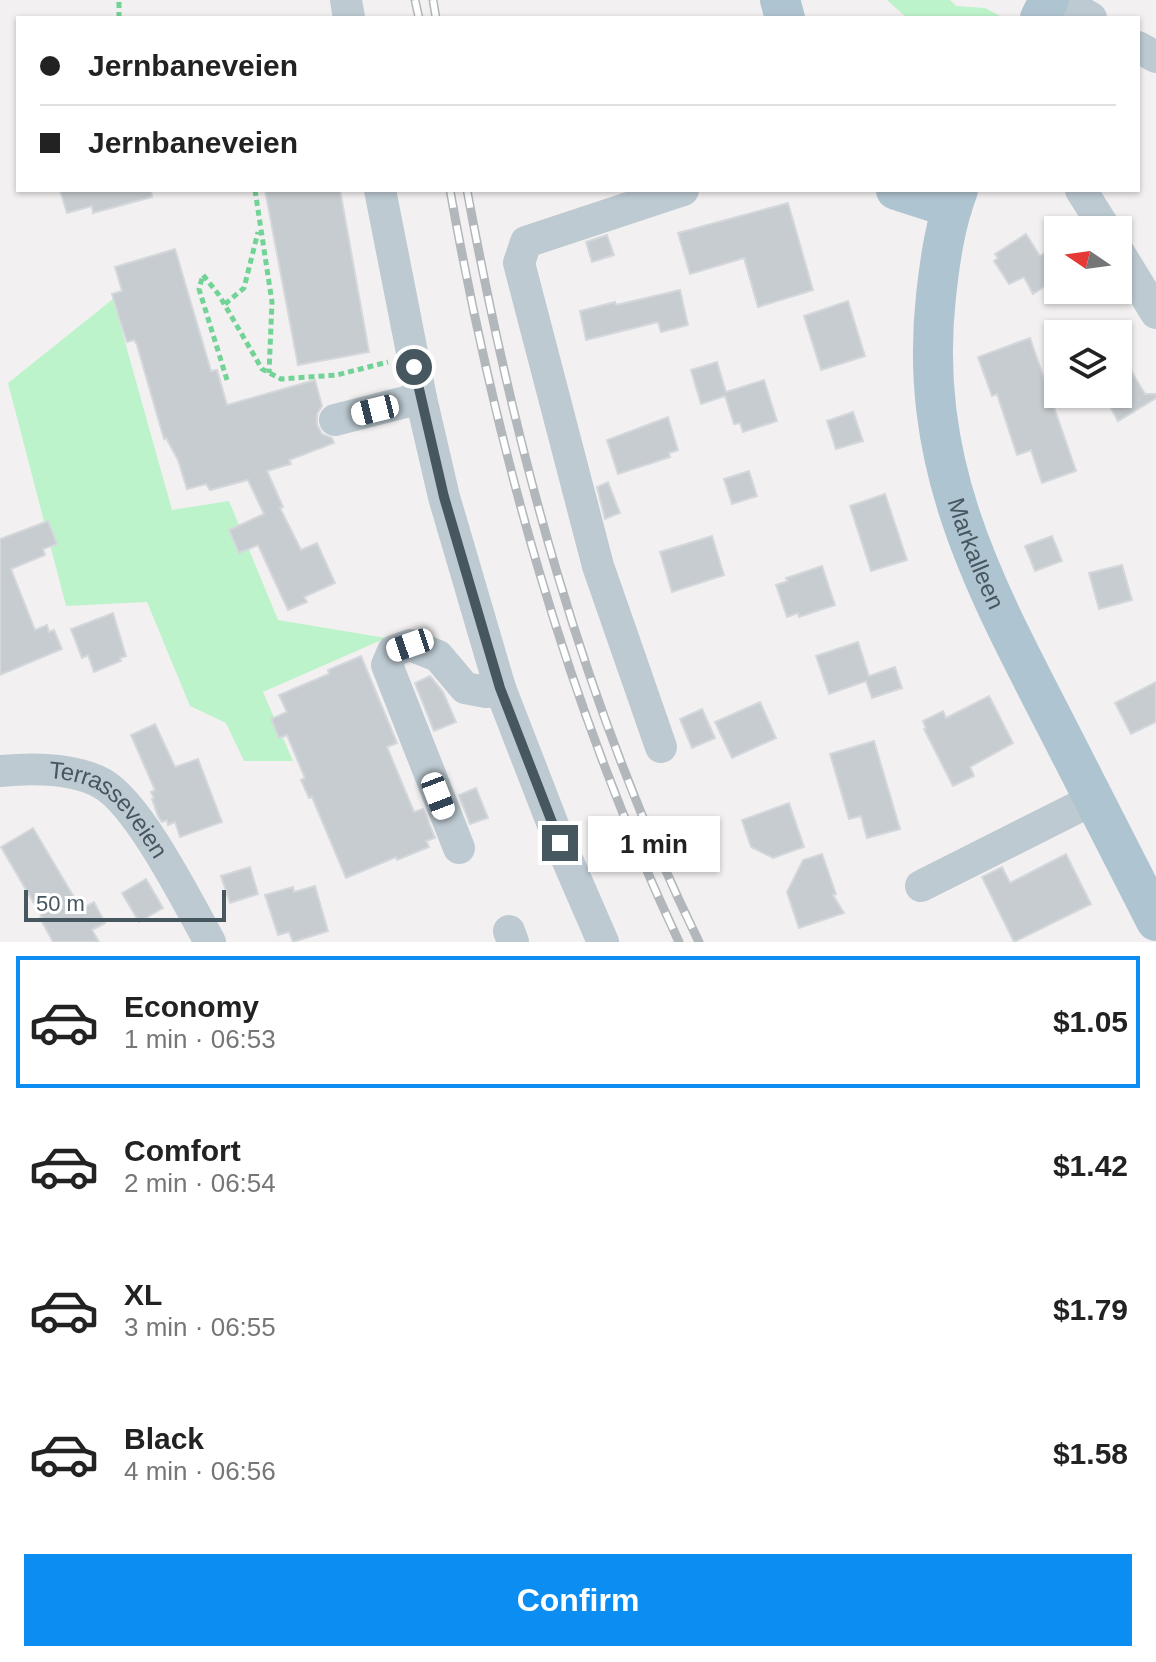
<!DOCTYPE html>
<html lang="en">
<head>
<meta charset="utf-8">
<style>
	:root { --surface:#fff; --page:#f6f6f6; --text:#222; --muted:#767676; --line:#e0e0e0; --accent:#0c8df1 }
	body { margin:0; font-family:Helvetica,sans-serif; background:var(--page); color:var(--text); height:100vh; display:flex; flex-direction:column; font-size:30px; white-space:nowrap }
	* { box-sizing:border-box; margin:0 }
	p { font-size:26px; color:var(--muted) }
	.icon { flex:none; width:44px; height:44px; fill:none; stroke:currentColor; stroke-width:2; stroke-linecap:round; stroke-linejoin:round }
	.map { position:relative; height:942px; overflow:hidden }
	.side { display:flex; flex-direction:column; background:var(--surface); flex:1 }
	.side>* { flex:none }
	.top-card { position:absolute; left:16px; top:16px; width:1124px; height:176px; border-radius:0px; box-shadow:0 2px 6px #0004; display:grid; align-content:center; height:176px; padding:0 24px; background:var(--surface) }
	.needle { width:52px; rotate:283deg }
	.buttons { position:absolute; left:1044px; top:216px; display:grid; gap:16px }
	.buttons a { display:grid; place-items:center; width:88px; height:88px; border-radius:0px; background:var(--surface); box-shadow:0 2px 6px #0004; font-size:40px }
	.scale { position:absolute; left:24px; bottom:20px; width:202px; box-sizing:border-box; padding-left:8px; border:4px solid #475760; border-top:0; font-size:22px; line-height:28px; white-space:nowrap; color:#475760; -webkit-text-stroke:6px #fff; paint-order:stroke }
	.end { position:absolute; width:36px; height:36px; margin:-18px; border:10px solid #475760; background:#fff; box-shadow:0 0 0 4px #fff }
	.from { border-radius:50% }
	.bubble { position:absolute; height:56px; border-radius:0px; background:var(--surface); box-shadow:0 2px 6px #0004; font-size:26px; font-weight:700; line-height:56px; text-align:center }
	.car { position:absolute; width:24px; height:48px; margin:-24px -12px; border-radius:10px; box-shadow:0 0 6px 2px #0007; background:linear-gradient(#fff 24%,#345 0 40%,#fff 0 76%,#345 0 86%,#fff 0) }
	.top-card b { display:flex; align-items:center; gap:28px; height:76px; font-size:30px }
	.top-card b+b { border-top:2px solid var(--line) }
	.top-card i { width:20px; height:20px; background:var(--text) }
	ul { padding:14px 0 0; list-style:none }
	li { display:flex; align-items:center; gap:24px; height:132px; margin:0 16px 12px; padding:0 8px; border:4px solid transparent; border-radius:0px }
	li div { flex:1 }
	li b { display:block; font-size:30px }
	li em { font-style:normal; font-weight:700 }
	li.on { border-color:var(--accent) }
	li>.icon { width:72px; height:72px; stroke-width:1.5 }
	.cta { display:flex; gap:16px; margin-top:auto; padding:16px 24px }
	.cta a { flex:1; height:92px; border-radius:0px; background:var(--accent); color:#fff; font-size:32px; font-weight:700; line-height:92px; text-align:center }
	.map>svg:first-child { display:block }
	.green { fill:#bdf3cb }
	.building { fill:#c7ccd0; stroke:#d4d8dc; stroke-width:2 }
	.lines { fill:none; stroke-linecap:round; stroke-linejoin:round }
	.path { stroke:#72d397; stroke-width:5; stroke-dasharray:6 4; stroke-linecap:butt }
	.minor { stroke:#bdcad1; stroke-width:32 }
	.major { stroke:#afc4d1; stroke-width:40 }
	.rail-casing { stroke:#b2b7bb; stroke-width:9 }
	.rail { stroke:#fff; stroke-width:6; stroke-dasharray:18; stroke-linecap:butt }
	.route { stroke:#475760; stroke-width:10 }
	.labels { text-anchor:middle; stroke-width:7; stroke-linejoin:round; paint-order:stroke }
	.street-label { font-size:24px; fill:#475760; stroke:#fff }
</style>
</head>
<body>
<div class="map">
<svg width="1156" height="942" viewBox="0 0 1156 942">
	<rect width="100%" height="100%" fill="#f3f0f1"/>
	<!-- green -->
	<g class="green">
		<polygon points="887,0 950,0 956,6 985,8 1004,18 907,18"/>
		<polygon points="113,299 172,510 229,501 278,620 386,638 263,692 293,761 244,761 226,723 190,706 147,602 66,606 8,383"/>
	</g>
	<!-- building -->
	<g class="building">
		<polygon points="60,190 151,190 152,197 93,213 92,206 67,213"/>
		<polygon points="265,190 340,190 369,352 298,365"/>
		<polygon points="788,203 813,290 758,307 744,258 690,274 678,233"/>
		<polygon points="1026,234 1040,256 1046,252 1058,271 1058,278 1033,294 1024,277 1009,284 994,261 998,258 995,254"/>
		<polygon points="607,235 614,255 592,262 586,242"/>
		<polygon points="175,249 211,371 217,370 227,405 315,380 322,406 317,414 317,425 322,434 332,438 334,443 289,460 291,464 267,471 283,507 280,508 301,550 317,543 335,583 304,597 307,602 288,610 258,545 239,553 229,530 264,514 248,480 210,490 206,484 187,489 178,460 166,438 164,439 137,345 134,340 127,342 120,321 112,294 122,291 115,267"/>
		<polygon points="680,290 688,325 661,332 658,322 586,340 580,311 615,302 616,305"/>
		<polygon points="848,301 865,356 821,370 804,316"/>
		<polygon points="1030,338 1076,471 1042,483 1031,450 1017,455 997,394 992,396 978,357"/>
		<polygon points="1118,349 1145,394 1156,394 1156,398 1118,421 1103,394 1118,394"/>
		<polygon points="717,362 726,392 764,380 777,421 743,432 740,423 734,424 725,396 701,404 691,370"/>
		<polygon points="853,412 863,441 836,449 827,421"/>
		<polygon points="668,417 678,450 669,453 670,457 618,474 607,440"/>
		<polygon points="749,471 757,496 732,504 724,479"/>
		<polygon points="608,482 620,513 605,519 597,487"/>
		<polygon points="885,494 907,560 871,571 850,506"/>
		<polygon points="48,521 57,544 43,549 45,555 11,569 35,630 47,625 49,632 54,630 62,649 0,675 0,539"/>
		<polygon points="712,536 724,575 672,592 660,552"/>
		<polygon points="1052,536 1062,561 1035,571 1025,546"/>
		<polygon points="1122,565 1132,600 1099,609 1089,573"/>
		<polygon points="822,566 835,605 799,617 798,613 787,617 776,585 788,581 786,578"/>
		<polygon points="113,613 126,656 120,658 121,661 94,672 88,655 82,658 71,629"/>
		<polygon points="858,642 869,676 895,667 902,688 872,698 866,681 829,694 816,656"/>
		<polygon points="361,656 397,743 387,747 414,812 423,809 435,838 426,841 429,847 397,860 396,857 346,878 312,797 309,798 301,780 305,778 287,735 279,738 271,719 287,712 279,695 329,674 328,670"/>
		<polygon points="430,676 443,692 456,722 434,731 415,683"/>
		<polygon points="1156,682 1156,722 1131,734 1115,703"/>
		<polygon points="989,696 1013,743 970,767 974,776 953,786 924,729 926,728 923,721 943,711 946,718"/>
		<polygon points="760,702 776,738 732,758 715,722"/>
		<polygon points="702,709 715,738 692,748 680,719"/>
		<polygon points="155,724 175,767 198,759 222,822 180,837 175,822 168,825 167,820 162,822 158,816 152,799 154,798 151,792 155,790 131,735"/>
		<polygon points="874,741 900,829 867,838 861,816 849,819 830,754"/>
		<polygon points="476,788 488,818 470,824 459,795"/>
		<polygon points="789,803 804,847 773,858 751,847 742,820"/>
		<polygon points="33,828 81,909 94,902 105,923 92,930 99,942 53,942 40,918 42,917 1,847"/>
		<polygon points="822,854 836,894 833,895 844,913 799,928 787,892 803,860"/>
		<polygon points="1066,854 1091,904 1014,942 982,877 1002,867 1010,883"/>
		<polygon points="250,867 258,894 230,903 221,876"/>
		<polygon points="146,879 163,908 139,922 122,893"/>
		<polygon points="315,886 328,931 293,942 289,932 278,935 265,895 293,887 294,892"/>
	</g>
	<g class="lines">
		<!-- path -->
		<g class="path">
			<polyline points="119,18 119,0"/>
			<polyline points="255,190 272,302 269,373"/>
			<polyline points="225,304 244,288 258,232"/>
			<polyline points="227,380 199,289 203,275 219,295 262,369 281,379 337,375 388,362"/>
		</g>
		<!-- minor -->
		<g class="minor">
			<polyline points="346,0 349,18"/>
			<polyline points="1061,0 1091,18"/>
			<polyline points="1138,47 1156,57"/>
			<polyline points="380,190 421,398 444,497 483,630 500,688 560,843 603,942"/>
			<polyline points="1081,190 1106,230"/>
			<polyline points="1118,251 1156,313"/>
			<polyline points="335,420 421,398"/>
			<polyline points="661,747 598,566 519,263 526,242 683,190"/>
			<path id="s1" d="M0,771c32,-3 75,-3 103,13 37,22 85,119 107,158"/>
			<polyline points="459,848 387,665 393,651 410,645 438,656 465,688 486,692 500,688"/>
			<polyline points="921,886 1094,799"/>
			<polyline points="509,931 513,942"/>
		</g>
		<!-- major -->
		<g class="major">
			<polyline points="780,0 785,18"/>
			<polyline points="1040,18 1049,0"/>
			<polyline points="896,190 952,208"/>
			<path id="s2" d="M958,190c-13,34 -18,70 -22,106 -18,165 45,284 118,425 34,66 68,133 102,200"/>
		</g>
		<!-- rail casing -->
		<g class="rail-casing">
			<g id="rail">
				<polyline points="415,0 419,18"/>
				<polyline points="433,0 436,18"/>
				<path d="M450,190c47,260 116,512 229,752"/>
				<path d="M467,190c48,259 116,515 232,752"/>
			</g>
		</g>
		<!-- rail -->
		<use href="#rail" class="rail"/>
	</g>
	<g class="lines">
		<!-- route -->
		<polyline class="route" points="414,367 444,497 500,688 560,843"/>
	</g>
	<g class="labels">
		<!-- street labels -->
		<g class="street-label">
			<text dy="8" stroke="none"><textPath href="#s2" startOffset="372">Markalleen</textPath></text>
			<text dy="8" stroke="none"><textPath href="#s1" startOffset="124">Terrasseveien</textPath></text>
		</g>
	</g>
</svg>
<div class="buttons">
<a><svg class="needle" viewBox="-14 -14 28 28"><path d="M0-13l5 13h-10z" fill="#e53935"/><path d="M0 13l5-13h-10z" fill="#767676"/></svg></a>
<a><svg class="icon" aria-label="layers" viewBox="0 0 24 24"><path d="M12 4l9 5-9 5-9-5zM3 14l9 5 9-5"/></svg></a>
</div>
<div class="scale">50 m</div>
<i class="end from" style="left:414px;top:367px"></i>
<i class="end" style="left:560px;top:843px"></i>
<div class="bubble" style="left:588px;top:816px;width:132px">1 min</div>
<i class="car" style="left:375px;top:410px;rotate:256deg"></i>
<i class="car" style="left:410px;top:645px;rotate:251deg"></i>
<i class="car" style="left:438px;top:796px;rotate:159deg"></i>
<div class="top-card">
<b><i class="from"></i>Jernbaneveien</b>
<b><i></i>Jernbaneveien</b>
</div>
</div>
<section class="side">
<ul>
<li class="on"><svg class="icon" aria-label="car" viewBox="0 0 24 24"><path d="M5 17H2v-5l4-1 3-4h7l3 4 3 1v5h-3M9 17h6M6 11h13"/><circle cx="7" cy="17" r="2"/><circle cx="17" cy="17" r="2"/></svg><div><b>Economy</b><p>1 min · 06:53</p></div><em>$1.05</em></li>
<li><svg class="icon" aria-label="car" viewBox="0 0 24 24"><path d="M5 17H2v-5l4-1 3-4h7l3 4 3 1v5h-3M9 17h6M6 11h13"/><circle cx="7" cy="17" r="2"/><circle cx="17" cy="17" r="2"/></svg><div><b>Comfort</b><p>2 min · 06:54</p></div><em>$1.42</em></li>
<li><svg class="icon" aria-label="car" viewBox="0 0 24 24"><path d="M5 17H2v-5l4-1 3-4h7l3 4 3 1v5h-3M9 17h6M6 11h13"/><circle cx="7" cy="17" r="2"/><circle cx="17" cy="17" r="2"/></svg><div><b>XL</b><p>3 min · 06:55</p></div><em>$1.79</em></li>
<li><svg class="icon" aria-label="car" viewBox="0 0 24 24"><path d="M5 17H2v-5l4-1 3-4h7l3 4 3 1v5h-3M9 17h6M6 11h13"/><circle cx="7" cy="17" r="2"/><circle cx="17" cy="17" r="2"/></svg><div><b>Black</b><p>4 min · 06:56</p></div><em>$1.58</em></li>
</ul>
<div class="cta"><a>Confirm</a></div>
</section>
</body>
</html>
